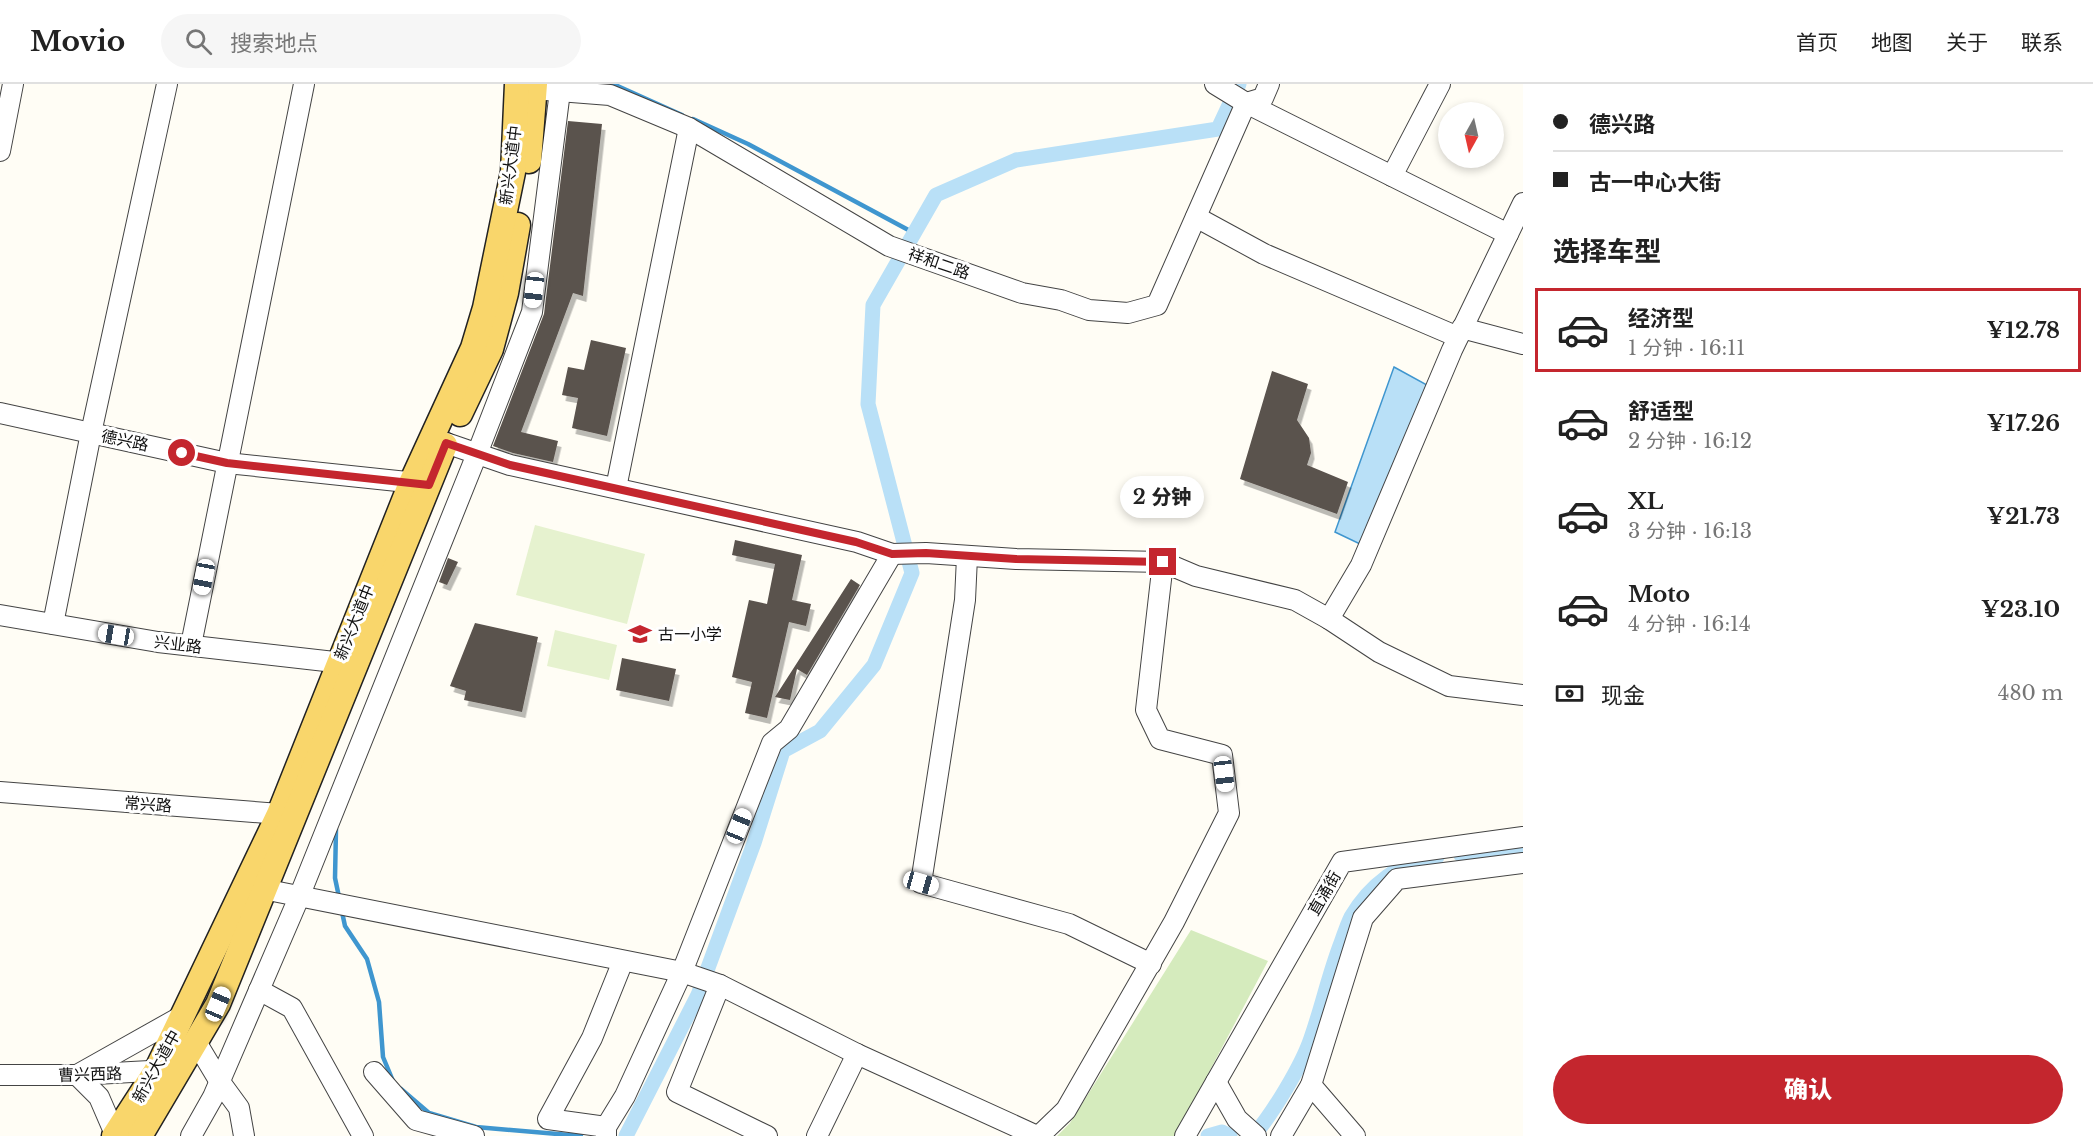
<!DOCTYPE html>
<html lang="zh">
<head>
<meta charset="utf-8">
<style>
	:root { --surface:#fff; --page:#f6f6f6; --text:#222; --muted:#767676; --line:#e0e0e0; --accent:#c4262e }
	body { margin:0; font-family:"Libre Baskerville","Noto Sans SC",serif; background:var(--page); color:var(--text); height:100vh; display:flex; flex-direction:column; font-size:22px; white-space:nowrap }
	* { box-sizing:border-box; margin:0 }
	p { font-size:20px; color:var(--muted) }
	.icon { flex:none; width:33px; height:33px; fill:none; stroke:currentColor; stroke-width:2; stroke-linecap:round; stroke-linejoin:round }
	.map { position:relative; flex:1; overflow:hidden }
	.sheet { display:flex; flex-direction:column; background:var(--surface); width:570px }
	.sheet>* { flex:none }
	.top-card { display:grid; align-content:center; height:132px; padding:0 30px; background:var(--surface) }
	.needle { width:39px; rotate:188deg }
	.tools { position:absolute; left:1438px; top:18px; display:grid; gap:12px }
	.tools a { display:grid; place-items:center; width:66px; height:66px; border-radius:50%; background:var(--surface); box-shadow:0 3px 9px #0003; font-size:30px }
	.end { position:absolute; width:27px; height:27px; margin:-14px; border:8px solid #c4262e; background:#fff; box-shadow:0 0 0 3px #fff }
	.from { border-radius:50% }
	.bubble { position:absolute; height:42px; border-radius:21px; background:var(--surface); box-shadow:0 3px 9px #0003; font-size:20px; font-weight:800; line-height:42px; text-align:center }
	.car { position:absolute; width:18px; height:36px; margin:-18px -9px; border-radius:8px; box-shadow:0 0 4px 2px #0007; background:linear-gradient(#fff 24%,#345 0 40%,#fff 0 76%,#345 0 86%,#fff 0) }
	.top-card b { display:flex; align-items:center; gap:21px; height:57px; font-size:22px }
	.top-card b+b { border-top:2px solid var(--line) }
	.top-card i { width:15px; height:15px; background:var(--text) }
	ul { padding:0; list-style:none }
	li { display:flex; align-items:center; gap:18px; height:84px; margin:0 12px 9px; padding:0 18px; border:3px solid transparent; border-radius:0px }
	li div { flex:1 }
	li b { display:block; font-size:22px }
	li em { font-style:normal; font-weight:800 }
	li.current { border-color:var(--accent) }
	li>.icon { width:54px; height:54px; stroke-width:1.5 }
	h2 { padding:0 30px; font-size:27px; line-height:72px }
	.pay { display:flex; align-items:center; gap:15px; height:66px; padding:0 30px; font-size:22px }
	.pay p { margin-inline-start:auto }
	.action { display:flex; gap:12px; margin-top:auto; padding:12px 30px }
	.action a { flex:1; height:69px; border-radius:36px; background:var(--accent); color:#fff; font-size:24px; font-weight:800; line-height:69px; text-align:center }
	header { display:flex; align-items:center; gap:36px; box-sizing:border-box; height:84px; padding:0 30px; background:var(--surface); border-bottom:2px solid var(--line) }
	header strong { font-size:28px }
	nav { display:flex; gap:33px; margin-inline-start:auto; font-size:21px }
	.search { width:420px; height:54px; background:var(--page); display:flex; align-items:center; gap:15px; box-sizing:border-box; padding:0 21px; border-radius:33px; color:var(--muted); font-size:22px }
	main { display:flex; flex:1; min-height:0 }
	.map>svg:first-child { display:block }
	.green { fill:#d5ebbd }
	.pitch { fill:#e6f2cf }
	.water { fill:#b9e0f7; stroke:#3f96cf; stroke-width:1.5 }
	.lines { fill:none; stroke-linecap:round; stroke-linejoin:round }
	.stream { stroke:#3f96cf; stroke-width:4.5 }
	.canal { stroke:#b9e0f7; stroke-width:15 }
	.building { fill:#5a524d; filter:url(#shadow) }
	.minor-casing { stroke:#444; stroke-width:22 }
	.major-casing { stroke:#222; stroke-width:27 }
	.minor { stroke:#fff; stroke-width:20 }
	.major { stroke:#f9d66b; stroke-width:24 }
	.route { stroke:#c4262e; stroke-width:8 }
	.labels { text-anchor:middle; stroke-width:6; stroke-linejoin:round; paint-order:stroke }
	.street-label { font-size:16px; fill:#111; stroke:#fff }
	.poi-label { font-size:16px; fill:#111; stroke:#fff; text-anchor:start }
</style>
</head>
<body>
<header>
<strong>Movio</strong>
<div class="search"><svg class="icon" aria-label="search" viewBox="0 0 24 24"><circle cx="10" cy="10" r="6"/><path d="M15 15l6 6"/></svg>搜索地点</div>
<nav><a>首页</a><a>地图</a><a>关于</a><a>联系</a></nav>
</header>
<main>
<div class="map">
<svg width="1523" height="1052" viewBox="0 0 1523 1052">
	<defs>
		<filter id="shadow"><feDropShadow dx="3.5" dy="6" stdDeviation="0" flood-color="#0004"/></filter>
	</defs>
	<rect width="100%" height="100%" fill="#fffdf5"/>
	<!-- green -->
	<polygon class="green" points="1191,846 1268,877 1175,1052 1057,1052 1070,1039"/>
	<!-- pitch -->
	<g class="pitch">
		<polygon points="535,441 645,470 627,540 516,511"/>
		<polygon points="555,546 617,561 609,596 547,582"/>
	</g>
	<!-- water -->
	<polygon class="water" points="1394,283 1427,301 1360,460 1335,448"/>
	<g class="lines">
		<!-- stream -->
		<g class="stream">
			<polyline points="613,0 682,31"/>
			<polyline points="693,35 748,60 914,149"/>
			<polyline points="336,745 335,794 339,813"/>
			<polyline points="342,828 345,842 367,875 379,918 383,973 393,997"/>
			<polyline points="401,1005 429,1029 476,1043 581,1052"/>
		</g>
		<!-- canal -->
		<g class="canal">
			<polyline points="1461,771 1523,765"/>
			<polyline points="626,1052 698,911 754,759 783,667 820,647 874,581 912,489 868,320 873,221 936,111 1016,76 1218,45 1239,0"/>
			<polyline points="1208,1052 1222,1048 1230,1052"/>
			<path d="M1253,1052c19,-21 49,-71 58,-98 11,-31 18,-64 30,-95 3,-8 6,-18 10,-26 18,-31 50,-57 86,-60"/>
		</g>
	</g>
	<!-- building -->
	<g class="building">
		<polygon points="568,37 602,40 583,212 573,209 521,348 558,357 553,378 513,369 493,362 544,230"/>
		<polygon points="591,256 626,264 607,352 572,344 578,314 562,311 568,283 584,286"/>
		<polygon points="1272,287 1308,300 1297,336 1309,354 1311,369 1307,381 1348,398 1337,430 1240,395"/>
		<polygon points="735,456 802,471 792,516 811,520 806,542 789,538 767,634 745,629 752,598 732,593 749,516 767,520 775,480 732,471"/>
		<polygon points="448,474 458,478 447,501 439,498"/>
		<polygon points="851,495 860,501 807,591 797,585 790,616 775,613"/>
		<polygon points="475,539 538,553 522,628 464,616 466,607 450,602"/>
		<polygon points="622,574 676,585 669,617 616,606"/>
	</g>
	<g class="lines">
		<!-- minor casing -->
		<g class="minor-casing">
			<g id="minor">
				<polyline points="1215,0 1246,19 1508,150"/>
				<polyline points="546,6 610,11 689,44 889,162 1022,209 1061,216 1089,226 1128,229 1157,221 1246,19"/>
				<polyline points="1246,19 1263,14 1269,0"/>
				<polyline points="0,67 13,0"/>
				<polyline points="1392,92 1440,0"/>
				<polyline points="1196,133 1264,170 1458,253"/>
				<polyline points="1462,244 1523,260"/>
				<polyline points="0,329 227,379 426,400"/>
				<polyline points="446,359 510,381 857,458 892,470 926,469 1016,475 1163,478 1196,492 1295,516 1329,535 1361,481 1452,266 1523,119"/>
				<polyline points="616,404 689,44"/>
				<polyline points="967,473 965,516 921,799 1069,840 1151,880"/>
				<polyline points="0,531 158,558 352,580"/>
				<polyline points="1329,535 1379,568 1449,602 1523,611"/>
				<polyline points="53,540 91,349 167,0"/>
				<polyline points="191,561 304,0"/>
				<polyline points="0,708 293,731"/>
				<polyline points="263,805 682,888 720,901 857,970 1037,1052"/>
				<polyline points="720,901 677,1008 767,1052"/>
				<polyline points="259,906 292,924 363,1052"/>
				<polyline points="196,958 220,998 239,1024 244,1052"/>
				<polyline points="374,988 416,1036 474,1052"/>
				<polyline points="0,991 77,991 168,986"/>
				<polyline points="1216,998 1237,1035 1256,1052"/>
				<polyline points="1311,1001 1355,1052"/>
				<polyline points="606,1043 548,1035 592,954 623,877"/>
				<polyline points="115,1050 99,1013 77,991 182,932"/>
				<polyline points="191,1052 213,1013 297,818 477,370 532,228 560,7"/>
				<polyline points="606,1052 606,1043 625,1012 682,888 772,659 789,645 892,470"/>
				<polyline points="817,1052 857,970"/>
				<polyline points="1039,1052 1066,1026 1174,838 1229,729 1222,671 1160,655 1146,626 1163,478"/>
				<polyline points="1185,1052 1342,778 1523,753"/>
				<polyline points="1281,1052 1311,1001 1363,834 1397,795 1523,779"/>
			</g>
		</g>
		<!-- major casing -->
		<g class="major-casing">
			<g id="major">
				<polyline points="529,77 535,0"/>
				<polyline points="460,330 491,265 506,209 518,141"/>
				<polyline points="114,1052 156,987 279,730 411,399 473,264 485,224 513,88 517,0"/>
				<polyline points="140,1052 218,920 445,361"/>
			</g>
		</g>
		<!-- minor -->
		<use href="#minor" class="minor"/>
		<!-- major -->
		<use href="#major" class="major"/>
	</g>
	<g class="lines">
		<!-- route -->
		<polyline class="route" points="182,369 227,379 429,401 446,359 510,381 856,458 892,470 926,469 1016,475 1163,478"/>
	</g>
	<!-- icons -->
	<defs>
		<g id="school-bare" transform="scale(1.8)"><path d="M0-5L7-2L0 1L-7-2ZM-4 1L0 2.5L4 1V4Q0 6-4 4Z" fill="#c4262e" stroke="#fff" stroke-width="2.5" paint-order="stroke"/></g>
	</defs>
	<g fill-rule="evenodd">
		<use href="#school-bare" x="640" y="550"/>
	</g>
	<g class="labels">
		<!-- street labels -->
		<g class="street-label">
			<text transform="translate(510 81) rotate(-83)" y="6">新兴大道中</text>
			<text transform="translate(939 179) rotate(19)" y="6">祥和二路</text>
			<text transform="translate(125 356) rotate(12)" y="6">德兴路</text>
			<text transform="translate(354 538) rotate(-68)" y="6">新兴大道中</text>
			<text transform="translate(178 560) rotate(7)" y="6">兴业路</text>
			<text transform="translate(148 720) rotate(4)" y="6">常兴路</text>
			<text transform="translate(1324 809) rotate(-60)" y="6">直涌街</text>
			<text transform="translate(156 982) rotate(-61)" y="6">新兴大道中</text>
			<text transform="translate(90 990) rotate(-2)" y="6">曹兴西路</text>
		</g>
		<!-- poi labels -->
		<g class="poi-label">
			<text x="658" y="556">古一小学</text>
		</g>
	</g>
</svg>
<div class="tools">
<a><svg class="needle" viewBox="-14 -14 28 28"><path d="M0-13l5 13h-10z" fill="#e53935"/><path d="M0 13l5-13h-10z" fill="#767676"/></svg></a>
</div>
<i class="end from" style="left:182px;top:369px"></i>
<i class="end" style="left:1163px;top:478px"></i>
<div class="bubble" style="left:1120px;top:392px;width:84px">2 分钟</div>
<i class="car" style="left:534px;top:206px;rotate:187deg"></i>
<i class="car" style="left:204px;top:493px;rotate:191deg"></i>
<i class="car" style="left:116px;top:551px;rotate:280deg"></i>
<i class="car" style="left:1224px;top:690px;rotate:173deg"></i>
<i class="car" style="left:739px;top:742px;rotate:22deg"></i>
<i class="car" style="left:921px;top:799px;rotate:106deg"></i>
<i class="car" style="left:218px;top:920px;rotate:23deg"></i>
</div>
<section class="sheet">
<div class="top-card">
<b><i class="from"></i>德兴路</b>
<b><i></i>古一中心大街</b>
</div>
<h2>选择车型</h2>
<ul>
<li class="current"><svg class="icon" aria-label="car" viewBox="0 0 24 24"><path d="M5 17H2v-5l4-1 3-4h7l3 4 3 1v5h-3M9 17h6M6 11h13"/><circle cx="7" cy="17" r="2"/><circle cx="17" cy="17" r="2"/></svg><div><b>经济型</b><p>1 分钟 · 16:11</p></div><em>¥12.78</em></li>
<li><svg class="icon" aria-label="car" viewBox="0 0 24 24"><path d="M5 17H2v-5l4-1 3-4h7l3 4 3 1v5h-3M9 17h6M6 11h13"/><circle cx="7" cy="17" r="2"/><circle cx="17" cy="17" r="2"/></svg><div><b>舒适型</b><p>2 分钟 · 16:12</p></div><em>¥17.26</em></li>
<li><svg class="icon" aria-label="car" viewBox="0 0 24 24"><path d="M5 17H2v-5l4-1 3-4h7l3 4 3 1v5h-3M9 17h6M6 11h13"/><circle cx="7" cy="17" r="2"/><circle cx="17" cy="17" r="2"/></svg><div><b>XL</b><p>3 分钟 · 16:13</p></div><em>¥21.73</em></li>
<li><svg class="icon" aria-label="car" viewBox="0 0 24 24"><path d="M5 17H2v-5l4-1 3-4h7l3 4 3 1v5h-3M9 17h6M6 11h13"/><circle cx="7" cy="17" r="2"/><circle cx="17" cy="17" r="2"/></svg><div><b>Moto</b><p>4 分钟 · 16:14</p></div><em>¥23.10</em></li>
</ul>
<div class="pay"><svg class="icon" aria-label="cash" viewBox="0 0 24 24"><path d="M3 7h18v10H3z"/><circle cx="12" cy="12" r="2"/></svg>现金<p>480 m</p></div>
<div class="action"><a>确认</a></div>
</section>
</main>
</body>
</html>
